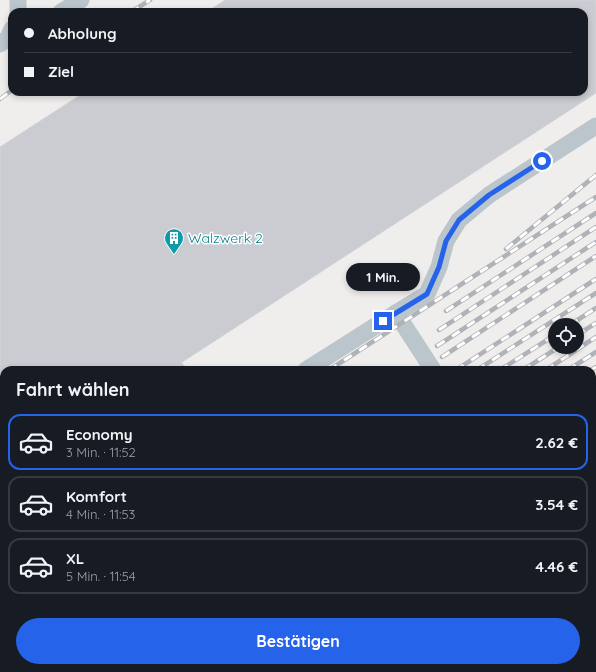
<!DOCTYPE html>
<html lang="de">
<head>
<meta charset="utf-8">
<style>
	:root { --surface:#171b24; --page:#242831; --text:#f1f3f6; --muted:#9ea1a6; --line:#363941; --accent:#2563eb }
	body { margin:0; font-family:Quicksand,sans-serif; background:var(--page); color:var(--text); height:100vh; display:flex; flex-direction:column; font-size:15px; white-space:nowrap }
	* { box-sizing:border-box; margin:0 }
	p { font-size:13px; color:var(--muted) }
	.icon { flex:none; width:22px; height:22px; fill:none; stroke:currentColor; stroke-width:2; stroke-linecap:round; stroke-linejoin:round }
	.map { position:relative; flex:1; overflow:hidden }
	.details { position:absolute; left:0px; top:366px; width:596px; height:306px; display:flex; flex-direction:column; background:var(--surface); border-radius:12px 12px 0 0; box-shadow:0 2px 6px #0003 }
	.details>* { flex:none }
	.hud { position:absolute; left:8px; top:8px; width:580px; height:88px; border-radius:12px; box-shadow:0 2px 6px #0003; display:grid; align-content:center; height:88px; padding:0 16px; background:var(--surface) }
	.fabs { position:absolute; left:548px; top:318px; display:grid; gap:8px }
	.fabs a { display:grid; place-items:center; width:36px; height:36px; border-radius:50%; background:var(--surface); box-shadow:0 2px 6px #0003; font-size:20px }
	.end { position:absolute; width:18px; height:18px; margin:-9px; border:5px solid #2563eb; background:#fff; box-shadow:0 0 0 2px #fff }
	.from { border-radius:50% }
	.bubble { position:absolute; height:28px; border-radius:14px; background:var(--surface); box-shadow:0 2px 6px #0003; font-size:13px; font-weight:800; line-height:28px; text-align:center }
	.hud b { display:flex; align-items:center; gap:14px; height:38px; font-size:15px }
	.hud b+b { border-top:1px solid var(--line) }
	.hud i { width:10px; height:10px; background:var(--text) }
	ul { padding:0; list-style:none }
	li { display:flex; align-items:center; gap:12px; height:56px; margin:0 8px 6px; padding:0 8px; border:2px solid var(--line); border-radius:12px }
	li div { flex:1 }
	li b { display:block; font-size:15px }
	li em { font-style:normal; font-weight:800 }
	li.active { border-color:var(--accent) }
	li>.icon { width:36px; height:36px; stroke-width:1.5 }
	h2 { padding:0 16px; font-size:18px; line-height:48px }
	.cta { display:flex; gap:8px; margin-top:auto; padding:8px 16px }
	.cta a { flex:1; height:46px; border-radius:24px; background:var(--accent); color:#fff; font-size:16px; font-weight:800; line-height:46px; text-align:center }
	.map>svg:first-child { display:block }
	.building { fill:#caccd2; stroke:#d1d3d8 }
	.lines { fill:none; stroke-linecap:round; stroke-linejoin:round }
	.minor { stroke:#bbc5cc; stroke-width:17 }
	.rail-casing { stroke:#afb2b7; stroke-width:4.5 }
	.rail { stroke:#fff; stroke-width:3; stroke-dasharray:9; stroke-linecap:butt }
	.route { stroke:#2563eb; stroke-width:5 }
	.labels { text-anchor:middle; stroke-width:3; stroke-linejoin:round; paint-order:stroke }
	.culture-label { font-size:14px; fill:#0d838f; stroke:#fff; text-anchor:start }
</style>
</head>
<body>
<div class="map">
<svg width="596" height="672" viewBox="0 0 596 672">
	<rect width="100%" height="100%" fill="#f0eded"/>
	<!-- building -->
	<g class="building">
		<polygon points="225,0 596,0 596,93 170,370 4,370 4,479 0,482 0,147 85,92 584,92 584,12 207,12"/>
		<polygon points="181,362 187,370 170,370"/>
		<polygon points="596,458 596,479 592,482 592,461"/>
		<polygon points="0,633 4,639 4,668 23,668 25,672 0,672"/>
	</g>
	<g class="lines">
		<!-- minor -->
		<g class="minor">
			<polyline points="18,12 18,0"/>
			<polyline points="61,12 81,0"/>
			<polyline points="0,44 8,38 12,29"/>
			<polyline points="396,313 433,370"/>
			<polyline points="306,370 396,313 427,294 439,267 446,241 459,220 489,195 596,126"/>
			<polyline points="592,435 596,441"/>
			<polyline points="592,501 596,499"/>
			<polyline points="0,567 4,565"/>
			<polyline points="461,668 463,672"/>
			<polyline points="220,672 226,668"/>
		</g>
		<!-- rail casing -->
		<g class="rail-casing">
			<g id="rail">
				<polyline points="131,12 150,0"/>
				<polyline points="0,99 12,90"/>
				<polyline points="506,249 596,175"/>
				<polyline points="446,311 596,213"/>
				<polyline points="570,325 596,308"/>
				<polyline points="439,330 596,227"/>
				<polyline points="577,335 596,323"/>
				<polyline points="437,346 596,242"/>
				<polyline points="442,357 596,256"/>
				<polyline points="329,370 596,197"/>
				<polyline points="456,370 596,279"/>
				<polyline points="477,370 596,293"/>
				<polyline points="500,370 555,335"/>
				<polyline points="523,370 559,347"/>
				<polyline points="546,370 596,337"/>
				<polyline points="568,370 596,352"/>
				<polyline points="591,370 596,367"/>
				<polyline points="592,384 596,382"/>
				<polyline points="592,400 596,397"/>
				<polyline points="592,416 596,413"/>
				<polyline points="592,445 596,442"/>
				<polyline points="239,672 245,668"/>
			</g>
		</g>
		<!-- rail -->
		<use href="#rail" class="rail"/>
	</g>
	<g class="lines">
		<!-- route -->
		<polyline class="route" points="383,321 427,294 439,267 446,241 459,220 489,195 542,161"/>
	</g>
	<!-- icons -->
	<defs>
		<g id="building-pin" transform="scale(1)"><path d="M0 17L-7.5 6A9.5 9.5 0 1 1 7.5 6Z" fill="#0f9aa8" stroke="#fff"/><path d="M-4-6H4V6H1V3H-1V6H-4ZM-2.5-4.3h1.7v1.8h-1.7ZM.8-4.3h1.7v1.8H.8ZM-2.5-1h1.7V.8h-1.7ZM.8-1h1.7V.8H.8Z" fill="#fff"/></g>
	</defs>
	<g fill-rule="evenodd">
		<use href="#building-pin" x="174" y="238"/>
	</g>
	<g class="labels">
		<!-- culture labels -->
		<g class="culture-label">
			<text x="188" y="243">Walzwerk 2</text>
		</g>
	</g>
</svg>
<div class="fabs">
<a><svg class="icon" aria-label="locate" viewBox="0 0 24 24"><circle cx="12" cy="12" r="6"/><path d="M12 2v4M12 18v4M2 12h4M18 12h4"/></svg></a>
</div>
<i class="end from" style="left:542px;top:161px"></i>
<i class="end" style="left:383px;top:321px"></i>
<div class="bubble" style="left:346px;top:263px;width:74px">1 Min.</div>
<div class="hud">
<b><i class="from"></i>Abholung</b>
<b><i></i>Ziel</b>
</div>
<section class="details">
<h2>Fahrt wählen</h2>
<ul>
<li class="active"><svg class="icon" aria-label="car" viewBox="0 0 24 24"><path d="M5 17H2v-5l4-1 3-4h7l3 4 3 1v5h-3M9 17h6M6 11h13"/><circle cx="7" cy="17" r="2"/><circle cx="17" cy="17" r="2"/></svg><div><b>Economy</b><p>3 Min. · 11:52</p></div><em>2.62 €</em></li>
<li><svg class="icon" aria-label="car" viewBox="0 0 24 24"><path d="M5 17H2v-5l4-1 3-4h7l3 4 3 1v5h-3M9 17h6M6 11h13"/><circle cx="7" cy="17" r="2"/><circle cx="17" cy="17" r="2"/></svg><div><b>Komfort</b><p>4 Min. · 11:53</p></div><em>3.54 €</em></li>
<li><svg class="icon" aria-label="car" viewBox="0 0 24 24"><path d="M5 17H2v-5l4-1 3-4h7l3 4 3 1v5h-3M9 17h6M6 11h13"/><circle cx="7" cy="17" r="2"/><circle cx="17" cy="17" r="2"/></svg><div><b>XL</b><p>5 Min. · 11:54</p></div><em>4.46 €</em></li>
</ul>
<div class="cta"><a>Bestätigen</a></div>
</section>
</div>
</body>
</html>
